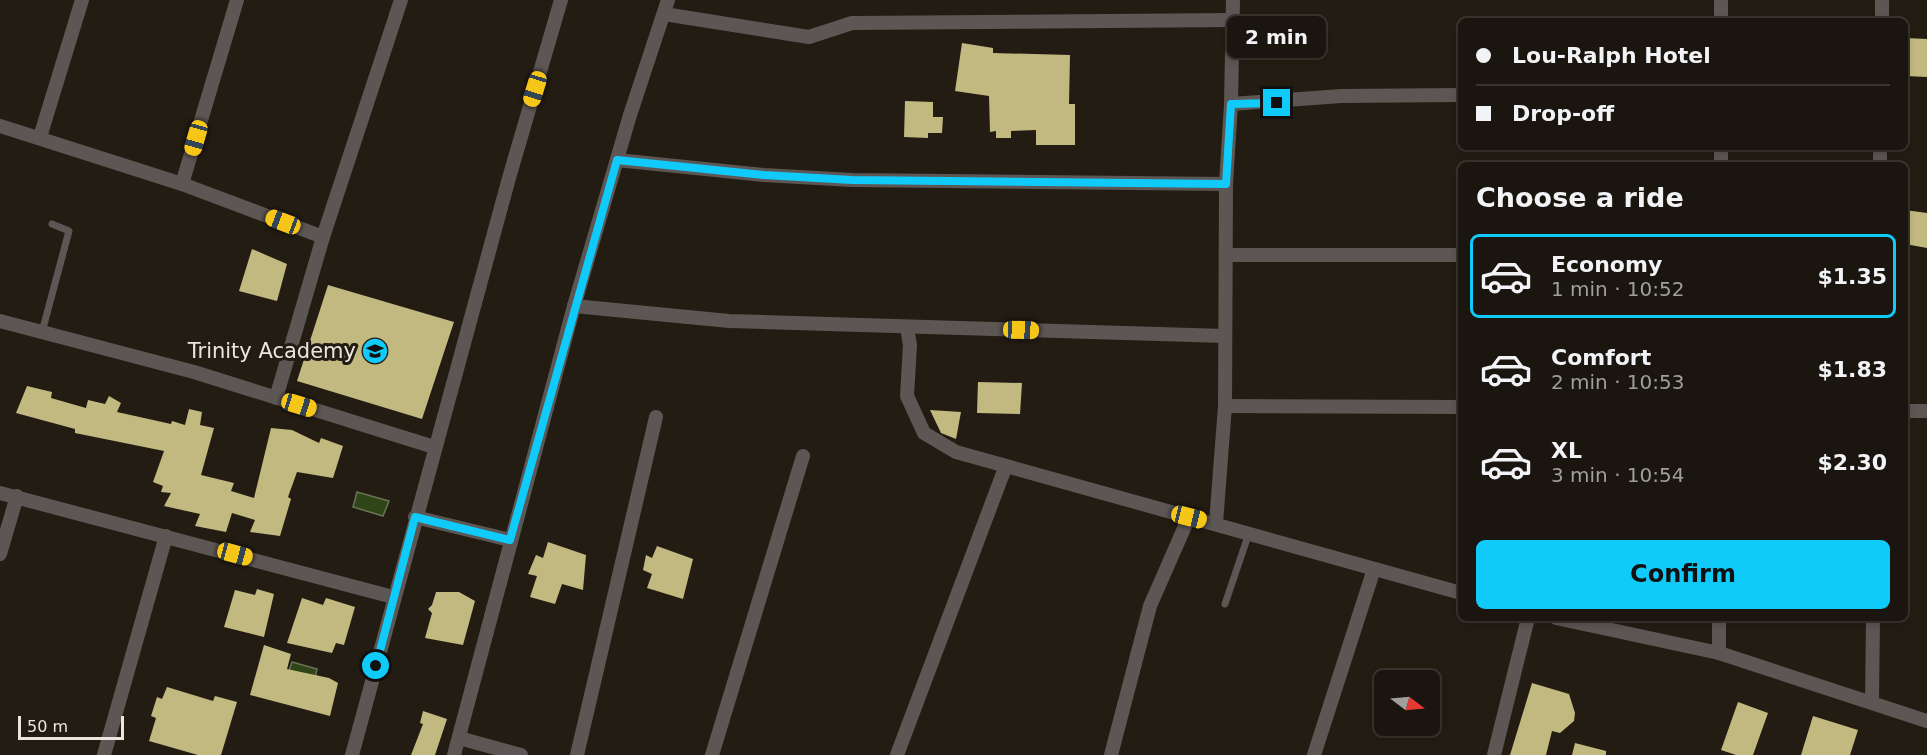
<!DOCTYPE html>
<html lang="en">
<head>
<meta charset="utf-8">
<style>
	:root { --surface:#1a150e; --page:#27221c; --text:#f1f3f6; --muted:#9f9f9e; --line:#38342e; --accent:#10cafa }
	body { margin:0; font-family:"DejaVu Sans",sans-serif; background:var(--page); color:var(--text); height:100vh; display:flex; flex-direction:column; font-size:22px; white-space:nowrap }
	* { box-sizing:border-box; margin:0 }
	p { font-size:20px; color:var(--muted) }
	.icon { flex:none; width:33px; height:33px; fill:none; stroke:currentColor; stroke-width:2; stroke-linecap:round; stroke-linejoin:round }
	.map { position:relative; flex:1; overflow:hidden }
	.panel { position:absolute; left:1458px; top:162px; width:450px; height:459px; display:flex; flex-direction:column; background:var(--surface); border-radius:9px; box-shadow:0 3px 9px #0003,0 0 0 2px var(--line) }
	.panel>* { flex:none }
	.top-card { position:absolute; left:1458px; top:18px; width:450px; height:132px; border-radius:9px; box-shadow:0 3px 9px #0003,0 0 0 2px var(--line); display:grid; align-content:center; height:132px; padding:0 18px; background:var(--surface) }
	.needle { width:39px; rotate:106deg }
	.tools { position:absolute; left:1374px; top:670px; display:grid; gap:12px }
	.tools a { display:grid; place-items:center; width:66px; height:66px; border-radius:9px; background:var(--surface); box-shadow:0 3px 9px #0003,0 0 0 2px var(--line); font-size:30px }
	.scale { position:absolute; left:18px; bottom:15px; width:106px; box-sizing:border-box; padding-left:6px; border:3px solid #ebe5df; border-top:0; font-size:16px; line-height:21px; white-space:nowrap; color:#ebe5df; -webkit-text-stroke:4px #231c13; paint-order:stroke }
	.end { position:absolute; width:27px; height:27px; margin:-14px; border:8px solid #10cafa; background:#111; box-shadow:0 0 0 3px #111 }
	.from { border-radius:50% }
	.bubble { position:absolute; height:42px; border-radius:9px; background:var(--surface); box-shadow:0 3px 9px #0003,0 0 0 2px var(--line); font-size:20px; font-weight:700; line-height:42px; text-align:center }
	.car { position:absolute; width:18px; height:36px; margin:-18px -9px; border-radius:8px; box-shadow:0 0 4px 2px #0007; background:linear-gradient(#f5c518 24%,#345 0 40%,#f5c518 0 76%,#345 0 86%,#f5c518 0) }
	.top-card b { display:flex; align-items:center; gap:21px; height:57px; font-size:22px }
	.top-card b+b { border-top:2px solid var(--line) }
	.top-card i { width:15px; height:15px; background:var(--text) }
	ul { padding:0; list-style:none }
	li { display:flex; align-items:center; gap:18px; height:84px; margin:0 12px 9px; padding:0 6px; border:3px solid transparent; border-radius:9px }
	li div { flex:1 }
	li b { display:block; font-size:22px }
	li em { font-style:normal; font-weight:700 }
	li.selected { border-color:var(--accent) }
	li>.icon { width:54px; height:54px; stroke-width:1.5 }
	h2 { padding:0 18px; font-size:27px; line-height:72px }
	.action { display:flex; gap:12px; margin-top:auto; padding:12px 18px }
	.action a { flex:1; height:69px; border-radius:9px; background:var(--accent); color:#111; font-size:24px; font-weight:700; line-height:69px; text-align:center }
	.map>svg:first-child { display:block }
	.water { fill:#2f4517; stroke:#677553; stroke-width:1.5 }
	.building { fill:#c2b980 }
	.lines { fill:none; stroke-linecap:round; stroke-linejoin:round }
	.lane { stroke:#5c5654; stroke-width:7 }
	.street { stroke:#5c5654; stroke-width:14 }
	.route { stroke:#10cafa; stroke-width:8 }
	.labels { text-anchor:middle; stroke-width:6; stroke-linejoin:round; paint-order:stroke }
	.poi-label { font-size:21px; fill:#ebe5df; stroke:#231c13; text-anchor:end }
</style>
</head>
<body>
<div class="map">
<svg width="1927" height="755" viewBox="0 0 1927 755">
	<rect width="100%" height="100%" fill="#231c13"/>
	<!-- water -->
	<g class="water">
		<polygon points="357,492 389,501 383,516 353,507"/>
		<polygon points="292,662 317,669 314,682 287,677"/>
	</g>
	<!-- building -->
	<g class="building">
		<polygon points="1906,38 1927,39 1927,77 1905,76"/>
		<polygon points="962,43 993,48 993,53 1070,55 1069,104 1075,104 1075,145 1036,145 1036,130 1011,131 1011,138 996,138 996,131 990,132 989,96 955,91"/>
		<polygon points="905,101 933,102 933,117 943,117 942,133 928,133 928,138 904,137"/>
		<polygon points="1905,210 1927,213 1927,248 1905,244"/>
		<polygon points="252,249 287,264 277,301 239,291"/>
		<polygon points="328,285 454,322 422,419 297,381"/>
		<polygon points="978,382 1022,383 1020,414 977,413"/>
		<polygon points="27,386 52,392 51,398 86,408 88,400 105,404 109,396 121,403 117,412 171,424 172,421 185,425 189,409 202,412 200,425 214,428 201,475 234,483 231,491 254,498 271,428 292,430 319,443 321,438 343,446 333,478 297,472 288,497 291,499 280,536 250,532 255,520 232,513 226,532 195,526 200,514 164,506 171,493 161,492 163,486 153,482 164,451 75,433 75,429 16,413"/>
		<polygon points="930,410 961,412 956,439 941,433"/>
		<polygon points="548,542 586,555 583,590 562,584 555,604 530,597 537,576 528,574 536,555 543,558"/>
		<polygon points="657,546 693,559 683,599 647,588 652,574 643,570 646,555 652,558"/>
		<polygon points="257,589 274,594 264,637 224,627 235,590 255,595"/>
		<polygon points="436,592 459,592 475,601 463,645 425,638 432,613 428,609 432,605"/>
		<polygon points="302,598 323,605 326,598 355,607 344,645 336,643 332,653 287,643"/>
		<polygon points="264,645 291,654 287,669 329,678 338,683 330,716 250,695"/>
		<polygon points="1532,683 1569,694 1575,713 1574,721 1560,733 1552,731 1546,755 1510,755"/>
		<polygon points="167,687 213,701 215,696 237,702 221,755 198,755 149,741 156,718 151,716 157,697 162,699"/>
		<polygon points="1738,702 1768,713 1753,755 1736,755 1721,750"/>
		<polygon points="423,711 447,719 435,755 411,755 423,724 420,723"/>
		<polygon points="1813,716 1858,730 1850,755 1801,755"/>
		<polygon points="1575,743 1606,751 1606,755 1572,755"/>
	</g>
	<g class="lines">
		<!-- lane -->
		<g class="lane">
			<polyline points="42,332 69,231 52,224"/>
			<polyline points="1225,604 1249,533"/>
		</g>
		<!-- street -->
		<g class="street">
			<polyline points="1721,0 1721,21"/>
			<polyline points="1882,0 1882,21"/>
			<polyline points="664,14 809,37 852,23 1233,20"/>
			<polyline points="1231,104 1341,96 1461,95"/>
			<polyline points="0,126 182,184 323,237"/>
			<polyline points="40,137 82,0"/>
			<polyline points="617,160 764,175 852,180 1226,184"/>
			<polyline points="1721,165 1721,147"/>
			<polyline points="1880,165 1880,147"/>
			<polyline points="182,184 237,0"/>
			<polyline points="1228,255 1461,255"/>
			<polyline points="574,306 729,321 1225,336"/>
			<polyline points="0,321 194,372 434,447"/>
			<polyline points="907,327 910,345 907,396 924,433 956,452 1461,593"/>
			<polyline points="276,398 323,237 401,0"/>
			<polyline points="1225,406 1461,407"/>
			<polyline points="1905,411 1927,411"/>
			<polyline points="0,493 393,597"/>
			<polyline points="415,517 510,540"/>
			<polyline points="1216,523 1225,406 1226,184 1231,104 1233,0"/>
			<polyline points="0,554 17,496"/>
			<polyline points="1556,618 1719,653 1927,721"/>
			<polyline points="1719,653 1719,618"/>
			<polyline points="1872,702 1873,618"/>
			<polyline points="459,738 521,755"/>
			<polyline points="104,755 166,536"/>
			<polyline points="352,755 509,178 561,0"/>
			<polyline points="454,755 574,306 630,115 668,0"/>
			<polyline points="577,755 656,417"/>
			<polyline points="712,755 803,456"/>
			<polyline points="897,755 1005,468"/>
			<polyline points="1111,755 1150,606 1189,517"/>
			<polyline points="1314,755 1374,569"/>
			<polyline points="1494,755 1528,618"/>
		</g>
	</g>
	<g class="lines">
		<!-- route -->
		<polyline class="route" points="376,666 415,517 510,540 617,160 764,175 852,180 1226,184 1231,104 1277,103"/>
	</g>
	<!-- icons -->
	<defs>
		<g id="school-disc" transform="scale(1.35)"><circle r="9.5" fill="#10cafa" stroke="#231c13"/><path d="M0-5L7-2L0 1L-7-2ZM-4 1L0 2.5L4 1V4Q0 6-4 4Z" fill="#111"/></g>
	</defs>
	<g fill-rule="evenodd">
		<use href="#school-disc" x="375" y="351"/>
	</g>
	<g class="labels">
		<!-- poi labels -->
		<g class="poi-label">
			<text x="356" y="358">Trinity Academy</text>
		</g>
	</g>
</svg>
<div class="tools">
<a><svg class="needle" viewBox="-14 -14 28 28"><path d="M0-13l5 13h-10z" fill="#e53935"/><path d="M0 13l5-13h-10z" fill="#9f9f9e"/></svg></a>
</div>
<div class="scale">50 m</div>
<i class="end from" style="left:376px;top:666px"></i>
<i class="end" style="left:1277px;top:103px"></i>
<div class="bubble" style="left:1227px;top:16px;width:99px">2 min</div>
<i class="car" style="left:535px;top:89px;rotate:197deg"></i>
<i class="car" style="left:196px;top:138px;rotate:196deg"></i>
<i class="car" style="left:283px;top:222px;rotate:291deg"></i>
<i class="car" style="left:1021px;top:330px;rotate:92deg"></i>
<i class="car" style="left:299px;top:405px;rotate:107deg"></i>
<i class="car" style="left:1189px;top:517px;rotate:104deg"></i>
<i class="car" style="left:235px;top:554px;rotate:105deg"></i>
<div class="top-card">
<b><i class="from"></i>Lou-Ralph Hotel</b>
<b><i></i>Drop-off</b>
</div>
<section class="panel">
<h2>Choose a ride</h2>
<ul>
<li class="selected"><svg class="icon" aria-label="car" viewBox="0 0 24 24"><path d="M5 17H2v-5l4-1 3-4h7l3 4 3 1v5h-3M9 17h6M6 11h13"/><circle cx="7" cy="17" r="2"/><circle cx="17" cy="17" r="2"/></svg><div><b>Economy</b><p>1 min · 10:52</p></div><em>$1.35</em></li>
<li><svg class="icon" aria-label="car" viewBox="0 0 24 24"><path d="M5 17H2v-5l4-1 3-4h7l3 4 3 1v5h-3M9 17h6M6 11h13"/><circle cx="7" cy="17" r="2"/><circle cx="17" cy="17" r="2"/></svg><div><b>Comfort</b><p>2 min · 10:53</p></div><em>$1.83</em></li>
<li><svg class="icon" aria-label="car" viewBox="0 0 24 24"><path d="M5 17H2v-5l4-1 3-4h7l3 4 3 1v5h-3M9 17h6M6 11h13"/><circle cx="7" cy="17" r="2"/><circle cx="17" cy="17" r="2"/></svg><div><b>XL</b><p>3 min · 10:54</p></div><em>$2.30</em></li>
</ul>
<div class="action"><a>Confirm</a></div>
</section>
</div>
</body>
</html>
